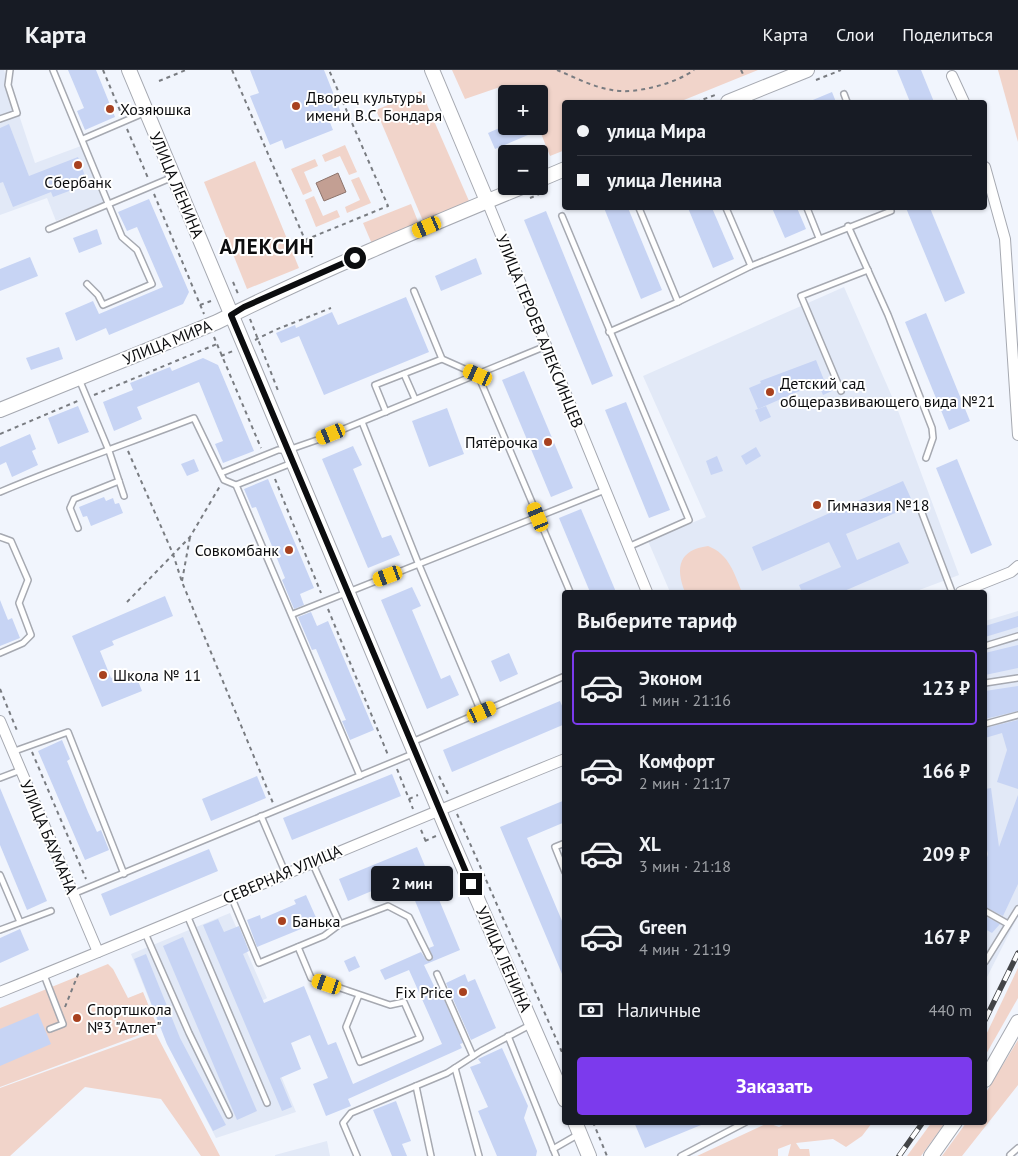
<!DOCTYPE html>
<html lang="ru">
<head>
<meta charset="utf-8">
<style>
	:root { --surface:#171b24; --page:#20242c; --text:#f1f3f6; --muted:#9ea1a6; --line:#363941; --accent:#7c3aed }
	body { margin:0; font-family:"PT Sans",sans-serif; background:var(--page); color:var(--text); height:100vh; display:flex; flex-direction:column; font-size:19px; white-space:nowrap }
	* { box-sizing:border-box; margin:0 }
	p { font-size:16px; color:var(--muted) }
	.icon { flex:none; width:28px; height:28px; fill:none; stroke:currentColor; stroke-width:2; stroke-linecap:round; stroke-linejoin:round }
	.map { position:relative; flex:1; overflow:hidden }
	.sheet { position:absolute; left:562px; top:520px; width:425px; height:535px; display:flex; flex-direction:column; background:var(--surface); border-radius:5px; box-shadow:0 1px 4px #0004 }
	.sheet>* { flex:none }
	.guide { position:absolute; left:562px; top:30px; width:425px; height:110px; border-radius:5px; box-shadow:0 1px 4px #0004; display:grid; align-content:center; height:110px; padding:0 15px; background:var(--surface) }
	.controls { position:absolute; left:498px; top:15px; display:grid; gap:10px }
	.controls a { display:grid; place-items:center; width:50px; height:50px; border-radius:5px; background:var(--surface); box-shadow:0 1px 4px #0004; font-size:25px }
	.end { position:absolute; width:22px; height:22px; margin:-11px; border:6px solid #0c0d0f; background:#fff; box-shadow:0 0 0 2px #fff }
	.from { border-radius:50% }
	.bubble { position:absolute; height:35px; border-radius:5px; background:var(--surface); box-shadow:0 1px 4px #0004; font-size:16px; font-weight:800; line-height:35px; text-align:center }
	.car { position:absolute; width:15px; height:30px; margin:-15px -8px; border-radius:6px; box-shadow:0 0 4px 1px #0007; background:linear-gradient(#f5c518 24%,#345 0 40%,#f5c518 0 76%,#345 0 86%,#f5c518 0) }
	.guide b { display:flex; align-items:center; gap:18px; height:48px; font-size:19px }
	.guide b+b { border-top:1px solid var(--line) }
	.guide i { width:12px; height:12px; background:var(--text) }
	ul { padding:0; list-style:none }
	li { display:flex; align-items:center; gap:15px; height:75px; margin:0 10px 8px; padding:0 5px; border:2px solid transparent; border-radius:5px }
	li div { flex:1 }
	li b { display:block; font-size:19px }
	li em { font-style:normal; font-weight:800 }
	li.selected { border-color:var(--accent) }
	li>.icon { width:45px; height:45px; stroke-width:1.5 }
	h2 { padding:0 15px; font-size:22px; line-height:60px }
	.pay { display:flex; align-items:center; gap:12px; height:55px; padding:0 15px; font-size:19px }
	.pay p { margin-inline-start:auto }
	.cta { display:flex; gap:10px; margin-top:auto; padding:10px 15px }
	.cta a { flex:1; height:58px; border-radius:5px; background:var(--accent); color:#fff; font-size:20px; font-weight:800; line-height:58px; text-align:center }
	header { display:flex; align-items:center; gap:30px; box-sizing:border-box; height:70px; padding:0 25px; background:var(--surface); border-bottom:1px solid var(--line) }
	header strong { font-size:24px }
	nav { display:flex; gap:28px; margin-inline-start:auto; font-size:18px }
	.map>svg:first-child { display:block }
	.built { fill:#e2e9f7 }
	.green { fill:#f1d4ca }
	.water { fill:#c39f93; stroke:#8c736b }
	.building { fill:#c7d4f4 }
	.lines { fill:none; stroke-linecap:round; stroke-linejoin:round }
	.lane-casing { stroke:#a6a9b1; stroke-width:8 }
	.street-casing { stroke:#a6a9b1; stroke-width:12 }
	.secondary-casing { stroke:#a6a9b1; stroke-width:16 }
	.path { stroke:#797c81; stroke-width:2; stroke-dasharray:4 4; stroke-linecap:butt }
	.lane { stroke:#fff; stroke-width:5 }
	.street { stroke:#fff; stroke-width:10 }
	.secondary { stroke:#fff; stroke-width:14 }
	.rail-casing { stroke:#434548; stroke-width:5.5 }
	.rail { stroke:#fff; stroke-width:4; stroke-dasharray:11; stroke-linecap:butt }
	.route { stroke:#0c0d0f; stroke-width:6 }
	.poi-dot { fill:#a8411f; stroke:#fff; stroke-width:2 }
	.labels { text-anchor:middle; stroke-width:4; stroke-linejoin:round; paint-order:stroke }
	.poi-label { font-size:16px; fill:#0c0d0f; stroke:#fff; text-anchor:start }
	.street-label { font-size:16px; fill:#0c0d0f; stroke:#fff }
	.district-label { font-size:21px; font-weight:bold; letter-spacing:1px; fill:#0c0d0f; stroke:#fff }
</style>
</head>
<body>
<header>
<strong>Карта</strong>
<nav><a>Карта</a><a>Слои</a><a>Поделиться</a></nav>
</header>
<div class="map">
<svg width="1018" height="1086" viewBox="0 0 1018 1086">
	<rect width="100%" height="100%" fill="#f1f5fd"/>
	<!-- built -->
	<g class="built">
		<polygon points="0,0 4,0 35,93 81,76 104,132 56,151 47,128 0,145"/>
		<polygon points="844,217 897,338 959,505 914,522 670,522 648,471 706,447 643,306"/>
		<polygon points="1018,541 1018,846 985,911 985,551"/>
		<polygon points="230,843 267,928 252,936 296,1042 216,1068 167,974 131,884"/>
		<polygon points="327,1071 330,1086 275,1086 275,1085"/>
	</g>
	<!-- green -->
	<g class="green">
		<polygon points="452,0 758,0 679,32 565,32 565,80 550,86 538,56 539,24 509,24 500,17 465,29"/>
		<polygon points="998,0 1018,0 1018,72"/>
		<polygon points="421,21 469,131 423,151 376,40"/>
		<polygon points="345,75 357,102 349,105 340,86 325,92 322,85"/>
		<polygon points="315,89 318,96 304,102 312,121 303,125 291,99"/>
		<polygon points="255,91 299,198 247,219 204,112"/>
		<polygon points="359,107 371,133 347,143 345,137 360,130 351,110"/>
		<polygon points="314,126 323,146 337,140 340,147 316,157 305,130"/>
		<polygon points="411,134 419,154 372,174 363,153"/>
		<path d="M708,476c21,8 26,27 34,46h-57c-10,-25 -6,-42 23,-46z"/>
		<polygon points="108,894 113,899 128,928 143,922 158,958 0,1017 0,938"/>
		<polygon points="1018,898 1018,928 985,986 985,967"/>
		<polygon points="155,962 220,1086 201,1086 161,1029 85,1017 10,1086 0,1086 0,1018"/>
		<polygon points="1018,970 1018,1015 962,1086 942,1086 966,1053 985,1052 985,1024"/>
		<polygon points="789,1052 872,1053 862,1066 846,1077 833,1069 796,1073 800,1079 809,1079 810,1086 788,1086 791,1074 778,1079 778,1086 697,1086 768,1053 779,1057"/>
		<polygon points="932,1052 945,1053 921,1086 907,1086"/>
	</g>
	<!-- water -->
	<polygon class="water" points="338,103 346,122 324,131 316,113"/>
	<!-- building -->
	<g class="building">
		<polygon points="68,0 96,0 115,47 85,60 77,41 84,38"/>
		<polygon points="250,0 324,0 342,45 329,50 333,60 285,79 282,70 270,75 250,26 259,23"/>
		<polygon points="897,0 921,0 934,32 910,32"/>
		<polygon points="832,22 836,32 808,32"/>
		<polygon points="9,54 29,106 78,87 88,114 53,127 51,122 13,137 3,112 0,113 0,58"/>
		<polygon points="504,56 524,56 528,65 495,79 488,63"/>
		<polygon points="149,129 189,222 183,234 109,265 106,258 76,271 65,243 93,231 99,244 163,217 137,157 127,161 118,142"/>
		<polygon points="604,138 628,138 662,220 641,229"/>
		<polygon points="688,138 712,138 734,189 713,198"/>
		<polygon points="772,138 797,138 806,159 785,168"/>
		<polygon points="906,138 930,138 965,223 945,232"/>
		<polygon points="546,141 613,306 592,315 524,150"/>
		<polygon points="97,159 102,174 79,183 73,168"/>
		<polygon points="30,187 38,206 0,221 0,199"/>
		<polygon points="476,188 482,204 441,221 435,206"/>
		<polygon points="406,227 429,282 324,325 299,266 281,273 276,263 295,255 296,258 332,242 338,255"/>
		<polygon points="926,243 970,351 949,360 905,252"/>
		<polygon points="59,277 63,289 31,300 26,288"/>
		<polygon points="203,288 218,295 254,381 223,393 215,374 223,371 199,312 137,337 142,349 114,361 103,332 133,320 130,313 170,297 172,301"/>
		<polygon points="816,290 824,310 827,309 832,321 823,325 818,313 758,339 749,318 761,313 760,311"/>
		<polygon points="524,301 573,418 551,427 502,310"/>
		<polygon points="626,332 670,440 649,448 605,340"/>
		<polygon points="78,336 89,362 58,374 48,348"/>
		<polygon points="766,336 771,347 760,352 755,340"/>
		<polygon points="447,338 464,384 429,397 412,351"/>
		<polygon points="30,364 36,379 32,381 38,395 12,407 6,392 0,395 0,377"/>
		<polygon points="353,376 362,395 353,399 382,468 391,465 400,485 368,498 322,389"/>
		<polygon points="756,377 761,386 746,395 741,386"/>
		<polygon points="717,386 723,401 711,405 706,391"/>
		<polygon points="194,389 199,401 187,406 181,394"/>
		<polygon points="957,389 992,475 971,484 936,398"/>
		<polygon points="268,409 314,518 300,524 304,535 294,539 282,510 285,508 256,437 252,438 244,419"/>
		<polygon points="903,411 914,435 846,464 857,490 899,472 909,493 842,522 802,522 799,515 841,497 829,472 762,501 752,477"/>
		<polygon points="104,427 106,431 113,428 115,434 119,433 123,443 91,456 87,446 83,447 79,437"/>
		<polygon points="581,439 616,522 590,522 559,448"/>
		<polygon points="412,517 421,536 412,540 441,609 450,605 459,625 427,639 381,530"/>
		<polygon points="165,526 173,546 112,571 114,575 100,581 111,608 125,602 126,607 135,603 142,621 102,637 72,566"/>
		<polygon points="0,530 8,550 12,548 20,568 0,576"/>
		<polygon points="311,542 317,556 328,551 374,660 350,670 342,651 346,650 316,579 312,580 298,547"/>
		<polygon points="1018,546 1018,557 985,567 985,556"/>
		<polygon points="1018,575 1018,598 985,605 985,583"/>
		<polygon points="509,583 518,604 500,612 491,591"/>
		<polygon points="1018,616 1018,641 985,649 985,621"/>
		<polygon points="560,631 565,643 565,654 452,702 443,680"/>
		<polygon points="1018,650 1018,719 997,712 1007,680 1002,663 985,668 985,658"/>
		<polygon points="62,670 70,689 67,691 88,742 97,762 101,760 109,780 85,790 38,681"/>
		<polygon points="392,704 401,726 292,770 283,748"/>
		<polygon points="257,706 266,728 211,751 202,729"/>
		<polygon points="0,718 47,831 27,840 0,775"/>
		<polygon points="991,718 999,777 1018,725 1018,814 1003,846 985,837 985,794 988,784 985,771 985,719"/>
		<polygon points="565,730 565,752 527,768 565,858 565,911 500,757"/>
		<polygon points="417,777 460,880 424,895 435,918 438,916 463,973 460,974 462,978 348,1029 351,1036 326,1046 313,1014 328,1008 310,965 291,973 301,999 280,1008 292,1037 282,1041 203,855 218,849 224,862 239,856 249,881 243,884 264,933 304,916 328,975 336,972 353,1014 442,974 409,900 385,910 380,900 421,882 427,891 433,888 429,878 434,876 405,807 348,831 339,809"/>
		<polygon points="209,779 218,801 110,846 101,824"/>
		<polygon points="306,825 318,852 257,877 247,850 260,845 261,849 296,834 294,830"/>
		<polygon points="985,846 1000,854 992,863 985,859"/>
		<polygon points="20,859 29,880 0,893 0,868"/>
		<polygon points="183,867 257,1041 237,1050 163,876"/>
		<polygon points="146,884 180,968 226,1055 213,1061 167,974 134,889"/>
		<polygon points="355,886 360,897 349,902 344,891"/>
		<polygon points="465,904 468,912 475,909 496,958 471,970 446,913"/>
		<polygon points="38,943 51,974 0,996 0,959"/>
		<polygon points="502,978 528,1036 524,1048 537,1081 536,1086 497,1086 478,1041 488,1037 470,997 481,993 478,989"/>
		<polygon points="396,1031 411,1071 402,1074 407,1086 392,1086 373,1040"/>
		<polygon points="634,1052 706,1052 706,1053 645,1078"/>
	</g>
	<g class="lines">
		<!-- lane casing -->
		<g class="lane-casing">
			<g id="lane">
				<polyline points="53,0 122,167 137,180 152,214 103,235 98,225 87,214"/>
				<polyline points="844,24 847,32"/>
				<polyline points="0,49 17,43 8,15 10,0"/>
				<polyline points="83,69 146,42"/>
				<polyline points="639,138 678,232"/>
				<polyline points="726,138 751,196"/>
				<polyline points="807,138 819,168"/>
				<polyline points="562,146 689,450 628,477"/>
				<polyline points="848,156 888,245 932,358 933,368 926,388"/>
				<polyline points="49,159 173,107"/>
				<polyline points="414,221 442,289"/>
				<polyline points="609,262 678,232 751,196 891,141 889,138"/>
				<polyline points="404,304 415,329"/>
				<polyline points="79,309 109,381 124,426"/>
				<polyline points="841,321 801,226 868,200"/>
				<polyline points="386,342 375,315 442,289 478,305 570,522"/>
				<polyline points="362,352 419,495 481,642"/>
				<polyline points="221,403 278,380 288,380 317,370 546,276"/>
				<polyline points="236,415 360,706"/>
				<path d="M0,422c64,-27 129,-49 194,-74l30,62 12,5 56,-22"/>
				<polyline points="922,443 952,522"/>
				<polyline points="78,458 70,438 74,429 119,411"/>
				<polyline points="0,467 11,471 28,510 19,533 31,565 23,573 0,583"/>
				<polyline points="293,544 605,420"/>
				<polyline points="985,576 1018,566"/>
				<polyline points="985,613 1018,608"/>
				<polyline points="985,654 1018,645"/>
				<polyline points="412,672 565,606"/>
				<polyline points="12,682 68,662 124,804"/>
				<polyline points="0,708 21,700"/>
				<polyline points="261,746 285,802"/>
				<polyline points="565,773 555,777 565,802"/>
				<polyline points="312,792 340,854"/>
				<polyline points="0,805 20,852"/>
				<polyline points="73,824 415,683"/>
				<polyline points="231,826 259,893 324,866 340,854 388,836 409,847 429,887"/>
				<polyline points="985,841 1008,854"/>
				<polyline points="187,845 267,1033"/>
				<polyline points="0,860 51,841"/>
				<polyline points="145,863 189,963 229,1045"/>
				<polyline points="298,877 311,908 390,935 404,932 420,968 360,992 346,957 359,925"/>
				<polyline points="985,892 1018,839"/>
				<polyline points="437,904 473,986"/>
				<polyline points="44,905 63,954 50,959"/>
				<polyline points="508,966 556,1086"/>
				<polyline points="455,998 479,1086"/>
				<polyline points="416,1016 431,1086"/>
				<polyline points="553,1079 579,1064"/>
				<polyline points="1010,1085 1018,1078"/>
				<polyline points="357,1086 343,1053 351,1043 447,1003 481,981 532,954"/>
				<polyline points="681,1086 746,1052"/>
			</g>
		</g>
		<!-- street casing -->
		<g class="street-casing">
			<g id="street">
				<polyline points="952,6 964,32"/>
				<polyline points="985,97 1005,169 1018,365"/>
				<polyline points="487,131 647,522"/>
				<polyline points="961,522 1011,502 1018,496"/>
				<polyline points="0,651 98,882"/>
				<path d="M0,922c189,-76 376,-157 565,-233"/>
			</g>
		</g>
		<!-- secondary casing -->
		<g class="secondary-casing">
			<g id="secondary">
				<polyline points="129,0 448,762 565,1030"/>
				<polyline points="432,0 487,131"/>
				<polyline points="728,32 807,0"/>
				<polyline points="539,110 565,99"/>
				<path d="M0,340l217,-88c100,-50 203,-93 307,-136"/>
				<polyline points="985,1010 1018,952"/>
				<polyline points="575,1052 589,1086"/>
				<polyline points="931,1086 955,1052"/>
			</g>
		</g>
		<!-- path -->
		<g class="path">
			<polyline points="103,0 121,43"/>
			<polyline points="232,0 314,191"/>
			<path d="M557,0c17,7 36,17 55,20 22,5 65,-7 82,-20"/>
			<polyline points="741,0 744,6"/>
			<polyline points="816,10 841,0"/>
			<polyline points="159,11 186,0"/>
			<polyline points="696,32 718,24"/>
			<polyline points="127,59 148,108"/>
			<polyline points="154,124 204,244"/>
			<polyline points="530,128 542,123"/>
			<polyline points="305,170 388,136 329,0"/>
			<polyline points="233,212 239,226"/>
			<polyline points="200,235 211,231"/>
			<polyline points="250,249 279,323"/>
			<polyline points="214,267 261,378"/>
			<polyline points="255,270 275,260 331,238"/>
			<polyline points="221,286 233,281"/>
			<polyline points="94,325 217,274"/>
			<polyline points="0,364 80,330"/>
			<polyline points="128,381 173,484 182,512 273,733"/>
			<polyline points="275,409 321,523"/>
			<polyline points="182,511 190,467"/>
			<polyline points="127,532 190,467 220,416"/>
			<polyline points="328,539 388,685"/>
			<polyline points="0,619 18,663"/>
			<polyline points="32,682 86,809"/>
			<polyline points="397,699 413,739"/>
			<polyline points="439,706 449,726"/>
			<polyline points="409,729 418,725"/>
			<polyline points="457,744 565,989"/>
			<polyline points="421,760 427,774"/>
			<polyline points="425,771 436,766"/>
			<polyline points="65,937 79,902"/>
			<polyline points="593,1052 607,1086"/>
		</g>
		<!-- lane -->
		<use href="#lane" class="lane"/>
		<!-- street -->
		<use href="#street" class="street"/>
		<!-- secondary -->
		<use href="#secondary" class="secondary"/>
		<!-- rail casing -->
		<g class="rail-casing">
			<g id="rail">
				<polyline points="985,950 1018,883"/>
				<polyline points="899,1086 923,1052"/>
			</g>
		</g>
		<!-- rail -->
		<use href="#rail" class="rail"/>
	</g>
	<g class="lines">
		<!-- route -->
		<polyline class="route" points="355,188 244,237 231,245 471,814"/>
	</g>
	<!-- markers -->
	<g class="poi-dot">
		<circle cx="296" cy="36" r="5"/>
		<circle cx="110" cy="39" r="5"/>
		<circle cx="78" cy="95" r="5"/>
		<circle cx="770" cy="322" r="5"/>
		<circle cx="548" cy="372" r="5"/>
		<circle cx="817" cy="435" r="5"/>
		<circle cx="289" cy="480" r="5"/>
		<circle cx="103" cy="605" r="5"/>
		<circle cx="282" cy="851" r="5"/>
		<circle cx="463" cy="922" r="5"/>
		<circle cx="77" cy="948" r="5"/>
	</g>
	<g class="labels">
		<!-- poi labels -->
		<g class="poi-label">
			<text x="306" y="33">Дворец культуры<tspan x="306" dy="18">имени В.С. Бондаря</tspan></text>
			<text x="120" y="45">Хозяюшка</text>
			<text x="78" y="118" text-anchor="middle">Сбербанк</text>
			<text x="780" y="319">Детский сад<tspan x="780" dy="18">общеразвивающего вида №21</tspan></text>
			<text x="538" y="378" text-anchor="end">Пятёрочка</text>
			<text x="827" y="441">Гимназия №18</text>
			<text x="279" y="486" text-anchor="end">Совкомбанк</text>
			<text x="113" y="611">Школа № 11</text>
			<text x="292" y="857">Банька</text>
			<text x="453" y="928" text-anchor="end">Fix Price</text>
			<text x="87" y="945">Спортшкола<tspan x="87" dy="18">№3 "Атлет"</tspan></text>
		</g>
		<!-- street labels -->
		<g class="street-label">
			<text transform="translate(177 115) rotate(67)" y="6">УЛИЦА ЛЕНИНА</text>
			<text transform="translate(540 261) rotate(68)" y="6">УЛИЦА ГЕРОЕВ АЛЕКСИНЦЕВ</text>
			<text transform="translate(167 272) rotate(-22)" y="6">УЛИЦА МИРА</text>
			<text transform="translate(49 767) rotate(67)" y="6">УЛИЦА БАУМАНА</text>
			<text transform="translate(282 804) rotate(-23)" y="6">СЕВЕРНАЯ УЛИЦА</text>
			<text transform="translate(504 889) rotate(66)" y="6">УЛИЦА ЛЕНИНА</text>
		</g>
		<!-- district labels -->
		<g class="district-label">
			<text x="267" y="184">АЛЕКСИН</text>
		</g>
	</g>
</svg>
<div class="controls">
<a>+</a>
<a>−</a>
</div>
<i class="end from" style="left:355px;top:188px"></i>
<i class="end" style="left:471px;top:814px"></i>
<div class="bubble" style="left:371px;top:796px;width:82px">2 мин</div>
<i class="car" style="left:427px;top:157px;rotate:247deg"></i>
<i class="car" style="left:478px;top:305px;rotate:294deg"></i>
<i class="car" style="left:331px;top:364px;rotate:248deg"></i>
<i class="car" style="left:538px;top:447px;rotate:337deg"></i>
<i class="car" style="left:388px;top:506px;rotate:250deg"></i>
<i class="car" style="left:482px;top:642px;rotate:66deg"></i>
<i class="car" style="left:327px;top:914px;rotate:289deg"></i>
<div class="guide">
<b><i class="from"></i>улица Мира</b>
<b><i></i>улица Ленина</b>
</div>
<section class="sheet">
<h2>Выберите тариф</h2>
<ul>
<li class="selected"><svg class="icon" aria-label="car" viewBox="0 0 24 24"><path d="M5 17H2v-5l4-1 3-4h7l3 4 3 1v5h-3M9 17h6M6 11h13"/><circle cx="7" cy="17" r="2"/><circle cx="17" cy="17" r="2"/></svg><div><b>Эконом</b><p>1 мин · 21:16</p></div><em>123 ₽</em></li>
<li><svg class="icon" aria-label="car" viewBox="0 0 24 24"><path d="M5 17H2v-5l4-1 3-4h7l3 4 3 1v5h-3M9 17h6M6 11h13"/><circle cx="7" cy="17" r="2"/><circle cx="17" cy="17" r="2"/></svg><div><b>Комфорт</b><p>2 мин · 21:17</p></div><em>166 ₽</em></li>
<li><svg class="icon" aria-label="car" viewBox="0 0 24 24"><path d="M5 17H2v-5l4-1 3-4h7l3 4 3 1v5h-3M9 17h6M6 11h13"/><circle cx="7" cy="17" r="2"/><circle cx="17" cy="17" r="2"/></svg><div><b>XL</b><p>3 мин · 21:18</p></div><em>209 ₽</em></li>
<li><svg class="icon" aria-label="car" viewBox="0 0 24 24"><path d="M5 17H2v-5l4-1 3-4h7l3 4 3 1v5h-3M9 17h6M6 11h13"/><circle cx="7" cy="17" r="2"/><circle cx="17" cy="17" r="2"/></svg><div><b>Green</b><p>4 мин · 21:19</p></div><em>167 ₽</em></li>
</ul>
<div class="pay"><svg class="icon" aria-label="cash" viewBox="0 0 24 24"><path d="M3 7h18v10H3z"/><circle cx="12" cy="12" r="2"/></svg>Наличные<p>440 m</p></div>
<div class="cta"><a>Заказать</a></div>
</section>
</div>
</body>
</html>
